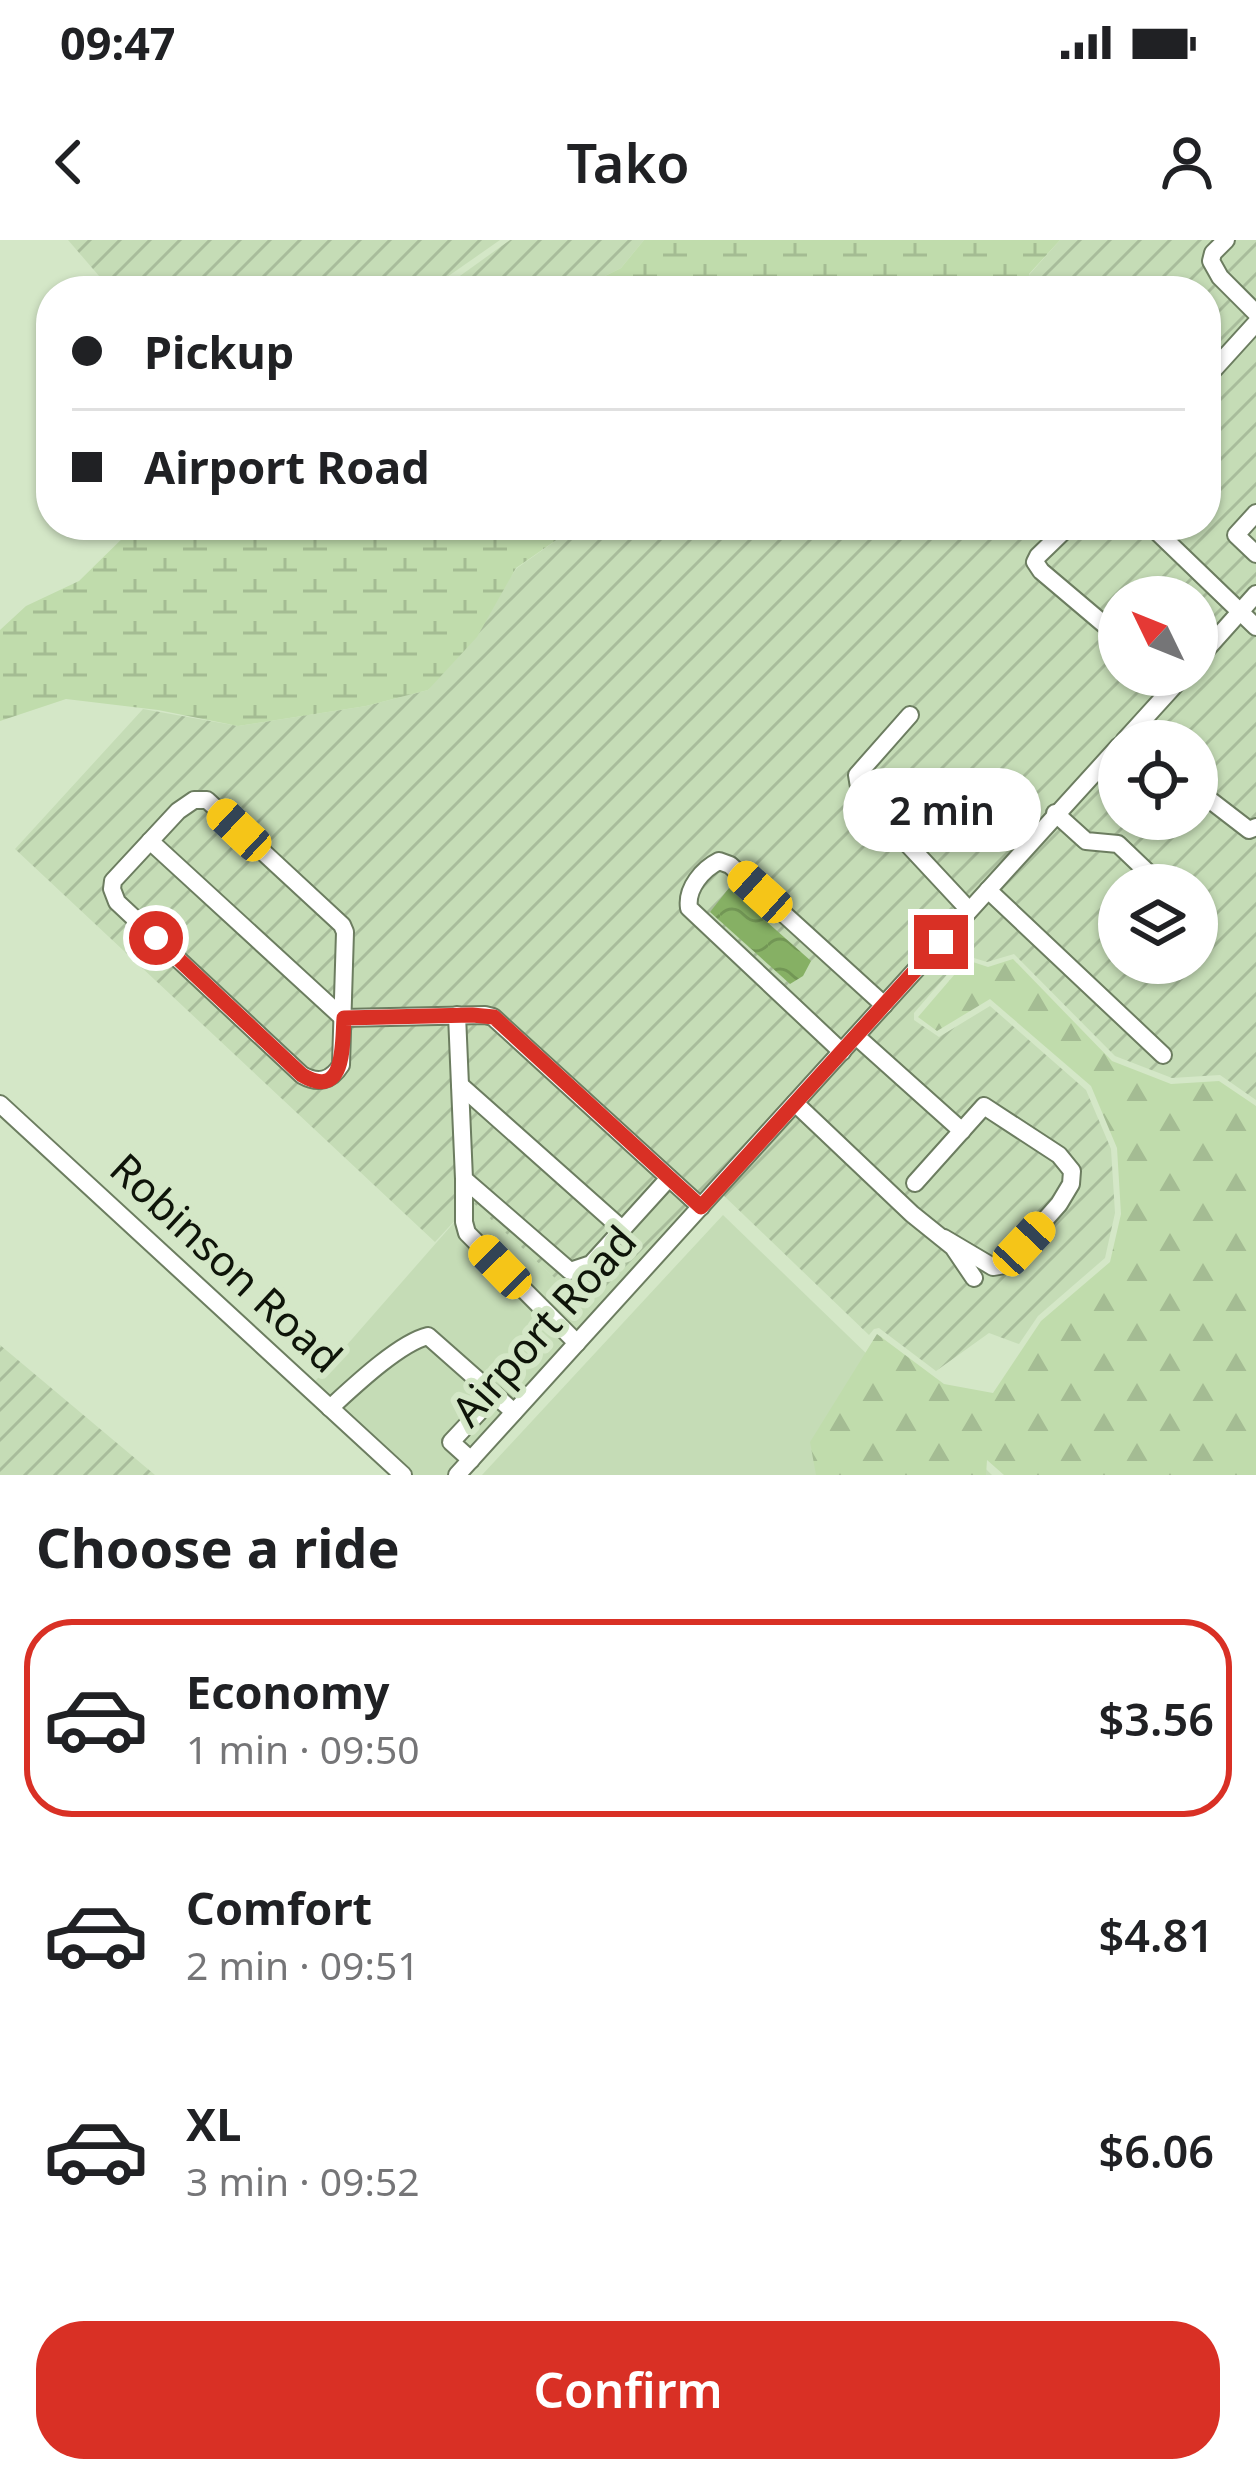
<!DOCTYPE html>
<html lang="en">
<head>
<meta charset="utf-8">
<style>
	:root { --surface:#fff; --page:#f6f6f6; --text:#202124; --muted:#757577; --line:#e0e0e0; --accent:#d93025 }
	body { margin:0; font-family:"Noto Sans",sans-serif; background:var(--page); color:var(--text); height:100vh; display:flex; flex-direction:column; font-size:45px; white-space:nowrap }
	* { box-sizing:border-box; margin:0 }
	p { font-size:39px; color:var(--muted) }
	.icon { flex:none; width:66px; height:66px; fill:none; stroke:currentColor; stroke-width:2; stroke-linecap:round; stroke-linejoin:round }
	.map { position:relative; height:1235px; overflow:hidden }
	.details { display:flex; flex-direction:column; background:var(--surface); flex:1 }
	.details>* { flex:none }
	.guide { position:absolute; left:36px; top:36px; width:1185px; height:264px; border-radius:48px; box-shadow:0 3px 9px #0004; display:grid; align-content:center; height:264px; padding:0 36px; background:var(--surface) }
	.needle { width:78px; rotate:313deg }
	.fabs { position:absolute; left:1098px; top:336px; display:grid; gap:24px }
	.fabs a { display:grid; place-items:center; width:120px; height:120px; border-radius:50%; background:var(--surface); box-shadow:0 3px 9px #0004; font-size:60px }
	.end { position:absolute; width:54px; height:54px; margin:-27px; border:15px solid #d93025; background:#fff; box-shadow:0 0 0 6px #fff }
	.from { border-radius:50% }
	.bubble { position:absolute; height:84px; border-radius:42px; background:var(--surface); box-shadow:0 3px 9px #0004; font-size:39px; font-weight:600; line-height:84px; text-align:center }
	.car { position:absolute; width:36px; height:72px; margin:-36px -18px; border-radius:15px; box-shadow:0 0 9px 3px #0007; background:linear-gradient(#f5c518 24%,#345 0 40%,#f5c518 0 76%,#345 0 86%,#f5c518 0) }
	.guide b { display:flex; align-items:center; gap:42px; height:114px; font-size:45px }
	.guide b+b { border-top:3px solid var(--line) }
	.guide i { width:30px; height:30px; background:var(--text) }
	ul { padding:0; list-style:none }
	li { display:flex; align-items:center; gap:36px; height:198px; margin:0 24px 18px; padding:0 12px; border:6px solid transparent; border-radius:48px }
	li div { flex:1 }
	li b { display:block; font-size:45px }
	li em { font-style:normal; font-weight:600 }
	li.selected { border-color:var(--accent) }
	li>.icon { width:108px; height:108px; stroke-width:1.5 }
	h2 { padding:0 36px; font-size:54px; line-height:144px }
	.button { display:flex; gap:24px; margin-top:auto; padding:24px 36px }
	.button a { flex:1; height:138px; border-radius:48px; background:var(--accent); color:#fff; font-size:48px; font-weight:600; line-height:138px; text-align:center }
	.status { display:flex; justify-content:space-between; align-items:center; height:84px; padding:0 60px; background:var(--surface); direction:ltr }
	.status svg { height:33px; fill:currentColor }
	header { display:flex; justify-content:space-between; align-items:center; height:156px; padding:0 36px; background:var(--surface); font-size:54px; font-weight:600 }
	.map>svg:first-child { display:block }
	.built { fill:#c5dcb6 }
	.industrial { fill:url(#industrial-furrows); fill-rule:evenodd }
	.forest { fill:url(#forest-firs) }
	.wetland { fill:url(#wetland-marsh) }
	.water { fill:url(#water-waves) }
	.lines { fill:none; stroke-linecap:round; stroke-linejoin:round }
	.minor-casing { stroke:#6c7d60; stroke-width:20 }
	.minor { stroke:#fff; stroke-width:16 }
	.route { stroke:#d93025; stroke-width:15 }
	.labels { text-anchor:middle; stroke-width:12; stroke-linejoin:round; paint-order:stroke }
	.street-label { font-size:42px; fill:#0e1409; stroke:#d4e7c7 }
</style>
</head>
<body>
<div class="status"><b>09:47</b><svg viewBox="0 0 49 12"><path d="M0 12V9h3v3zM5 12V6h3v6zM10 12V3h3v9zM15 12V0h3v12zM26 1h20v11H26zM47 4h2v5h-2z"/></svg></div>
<header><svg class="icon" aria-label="back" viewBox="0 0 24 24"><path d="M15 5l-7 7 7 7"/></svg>Tako<svg class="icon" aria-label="person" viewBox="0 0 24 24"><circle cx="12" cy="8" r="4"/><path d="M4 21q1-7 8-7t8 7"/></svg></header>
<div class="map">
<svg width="1256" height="1235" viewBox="0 0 1256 1235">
	<defs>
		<pattern id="industrial-furrows" width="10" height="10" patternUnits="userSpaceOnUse" patternTransform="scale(3)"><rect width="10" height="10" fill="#c5dcb6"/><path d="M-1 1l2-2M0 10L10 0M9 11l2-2" fill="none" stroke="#a8bc9b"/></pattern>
		<pattern id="forest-firs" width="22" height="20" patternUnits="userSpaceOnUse" patternTransform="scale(3)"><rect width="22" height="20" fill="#c0dcac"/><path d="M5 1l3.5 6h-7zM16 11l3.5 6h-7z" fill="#a4bc93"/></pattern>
		<pattern id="wetland-marsh" width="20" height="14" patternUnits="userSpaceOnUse" patternTransform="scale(3)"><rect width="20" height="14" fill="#c0dcac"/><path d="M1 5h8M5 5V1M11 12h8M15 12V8" fill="none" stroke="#a4bc93"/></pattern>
		<pattern id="water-waves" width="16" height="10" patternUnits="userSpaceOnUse" patternTransform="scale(3)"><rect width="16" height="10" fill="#86b064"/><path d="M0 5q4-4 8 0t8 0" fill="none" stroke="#729655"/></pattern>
	</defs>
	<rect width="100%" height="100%" fill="#d4e7c7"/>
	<!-- built -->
	<g class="built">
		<polygon points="472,962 594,1074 448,1235 401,1235 310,1147"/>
		<polygon points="723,975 992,1235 482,1235"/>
	</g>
	<!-- industrial -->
	<g class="industrial">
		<polygon points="68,0 500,0 427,51 112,51"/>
		<polygon points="510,0 644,0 621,28 575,51 439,51"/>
		<polygon points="1060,0 1256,0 1256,73 1206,127 1206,51 1029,51 1029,35"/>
		<polygon points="1256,94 1256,343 1239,363 1159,285 1206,285 1206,148"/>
		<polygon points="578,285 1141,285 1231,372 1197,410 1197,357 1119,357 1119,435 1174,435 594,1074 472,962 435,1002 15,609 143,469 238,486 366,466 428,450 517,328"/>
		<path d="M1241,382l15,13v465l-36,-25 -48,3 -57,-22 -101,-102 -27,8 -23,-7 -50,58v7l25,17 51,-31 96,84 25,59 4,64 -10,45 -67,58 -19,28 -30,-11 -53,38 -57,-43 -5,1 -5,6 -147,-141 397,-438v63h78v-78h-64l60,-66h4v-4zM1119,645h78v78h-78z"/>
		<polygon points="0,1105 155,1235 0,1235"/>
	</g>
	<!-- forest -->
	<polygon class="forest" points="1013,719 1112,821 1171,844 1219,841 1256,866 1256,1235 1004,1235 987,1220 986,1235 816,1235 810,1202 877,1094 944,1144 993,1153 1041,1081 1110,1022 1121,974 1117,908 1091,846 990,759 937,791 918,777 967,720 988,727"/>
	<!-- wetland -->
	<g class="wetland">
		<polygon points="644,0 1060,0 1029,34 1029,51 575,51 621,28"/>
		<polygon points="136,285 578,285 516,328 477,397 428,450 366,466 238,486 158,470 66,459 0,481 0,390 26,366 79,341"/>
	</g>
	<!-- water -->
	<polygon class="water" points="729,648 811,721 803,736 790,744 710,672"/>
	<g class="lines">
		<!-- minor casing -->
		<g class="minor-casing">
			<g id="minor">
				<polyline points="1226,0 1213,13 1211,21 1220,37 1256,73"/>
				<polyline points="1206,138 1256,83"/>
				<polyline points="1256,273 1236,295 1256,314"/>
				<polyline points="1070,285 1038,316 1035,322 1041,331 1119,397"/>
				<polyline points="1150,285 1256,387"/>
				<polyline points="1155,357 1160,351"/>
				<polyline points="1197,420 1256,354"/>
				<polyline points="910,475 857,535 860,553 969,670"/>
				<polyline points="1124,501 1184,435"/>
				<polyline points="1197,550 1249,590 1256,587"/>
				<path d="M194,560h13l135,125 3,7 -4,133c-10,16 -23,19 -39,10l-185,-173 -5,-13 1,-8 65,-70z"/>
				<polyline points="1055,573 1086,601 1118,604 1161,645"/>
				<polyline points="150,601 343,778 485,775 493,777 701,967"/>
				<polyline points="988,650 1163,815"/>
				<polyline points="457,775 464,939 570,1031 591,1024 669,938"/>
				<polyline points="856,796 962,891"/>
				<path d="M842,812l-153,-144c-3,-20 14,-39 30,-47l11,4 154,140"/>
				<polyline points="460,845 622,989"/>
				<polyline points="795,863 912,974 953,1007 974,1038"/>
				<polyline points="0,864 403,1235"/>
				<polyline points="464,939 464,982 467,993 577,1103"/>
				<polyline points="915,943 984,866 1059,915 1072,931 1071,944 1059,964 1005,1025 993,1027 944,998"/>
				<path d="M330,1168c23,-21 69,-65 98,-72l86,76"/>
				<polyline points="471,1220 451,1202 495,1155"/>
				<polyline points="457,1235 1119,506"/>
			</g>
		</g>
		<!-- minor -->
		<use href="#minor" class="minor"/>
	</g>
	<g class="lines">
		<!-- route -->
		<path class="route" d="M156,698l146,137c44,26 40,-31 42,-57l128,-3 22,2 207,190 240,-265"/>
	</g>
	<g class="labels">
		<!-- street labels -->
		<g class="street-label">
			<text transform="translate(226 1023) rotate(43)" y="15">Robinson Road</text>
			<text transform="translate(544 1086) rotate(-48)" y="15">Airport Road</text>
		</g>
	</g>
</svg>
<div class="fabs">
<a><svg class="needle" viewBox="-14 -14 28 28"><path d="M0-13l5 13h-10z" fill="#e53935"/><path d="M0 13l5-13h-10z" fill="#757577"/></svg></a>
<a><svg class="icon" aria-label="locate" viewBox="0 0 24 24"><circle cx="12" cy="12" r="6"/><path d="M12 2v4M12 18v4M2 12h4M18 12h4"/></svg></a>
<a><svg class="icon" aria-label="layers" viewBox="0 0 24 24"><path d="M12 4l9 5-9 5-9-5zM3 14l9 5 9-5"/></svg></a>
</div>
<i class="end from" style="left:156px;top:698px"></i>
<i class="end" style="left:941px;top:702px"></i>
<div class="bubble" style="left:843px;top:528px;width:198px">2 min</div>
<i class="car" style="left:239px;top:590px;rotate:313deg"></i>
<i class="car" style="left:760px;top:652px;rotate:312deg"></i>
<i class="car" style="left:1024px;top:1004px;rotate:43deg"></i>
<i class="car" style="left:500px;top:1027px;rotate:316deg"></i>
<div class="guide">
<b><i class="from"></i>Pickup</b>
<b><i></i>Airport Road</b>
</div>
</div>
<section class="details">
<h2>Choose a ride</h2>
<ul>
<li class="selected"><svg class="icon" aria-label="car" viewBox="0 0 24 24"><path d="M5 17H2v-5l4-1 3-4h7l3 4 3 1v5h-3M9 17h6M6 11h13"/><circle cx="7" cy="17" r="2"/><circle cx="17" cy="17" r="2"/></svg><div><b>Economy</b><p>1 min · 09:50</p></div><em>$3.56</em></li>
<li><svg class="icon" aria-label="car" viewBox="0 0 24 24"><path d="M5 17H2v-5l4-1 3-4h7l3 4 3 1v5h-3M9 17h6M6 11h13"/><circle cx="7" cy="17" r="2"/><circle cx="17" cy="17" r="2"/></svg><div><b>Comfort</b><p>2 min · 09:51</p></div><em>$4.81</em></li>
<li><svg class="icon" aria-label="car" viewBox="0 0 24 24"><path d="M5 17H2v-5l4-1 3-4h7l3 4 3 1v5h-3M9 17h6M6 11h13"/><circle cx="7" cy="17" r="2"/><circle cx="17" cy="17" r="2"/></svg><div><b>XL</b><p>3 min · 09:52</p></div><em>$6.06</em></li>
</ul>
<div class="button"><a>Confirm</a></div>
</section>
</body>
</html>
